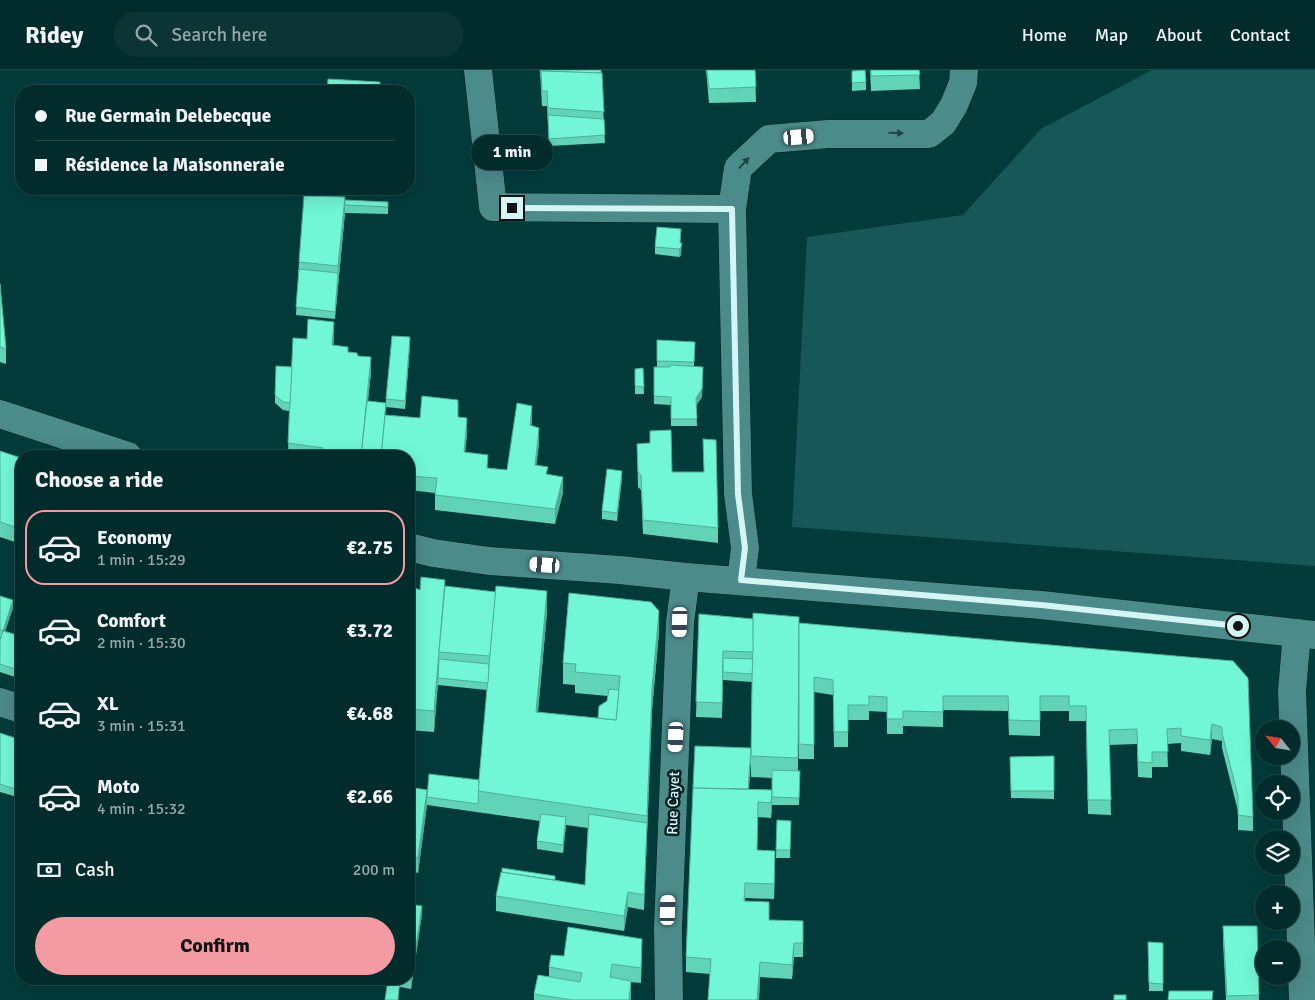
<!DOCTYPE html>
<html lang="en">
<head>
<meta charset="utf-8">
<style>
	:root { --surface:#022c2c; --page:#0c3434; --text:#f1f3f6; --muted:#96a7a9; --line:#234848; --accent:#f49aa2 }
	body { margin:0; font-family:Signika,sans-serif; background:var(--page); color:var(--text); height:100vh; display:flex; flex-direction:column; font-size:19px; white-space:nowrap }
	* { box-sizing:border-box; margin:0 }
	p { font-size:16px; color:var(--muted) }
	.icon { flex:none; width:28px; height:28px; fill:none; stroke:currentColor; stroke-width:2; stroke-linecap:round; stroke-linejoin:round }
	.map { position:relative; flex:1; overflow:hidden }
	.panel { position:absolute; left:15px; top:380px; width:400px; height:535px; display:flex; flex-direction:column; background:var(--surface); border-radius:20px; box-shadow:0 5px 20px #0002,0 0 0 1px var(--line) }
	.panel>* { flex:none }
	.top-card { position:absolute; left:15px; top:15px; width:400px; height:110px; border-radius:20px; box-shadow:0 5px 20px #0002,0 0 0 1px var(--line); display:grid; align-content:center; height:110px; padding:0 20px; background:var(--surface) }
	.needle { width:32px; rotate:300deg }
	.buttons { position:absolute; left:1255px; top:650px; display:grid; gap:10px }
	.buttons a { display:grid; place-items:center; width:45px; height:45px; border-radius:50%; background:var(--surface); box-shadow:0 5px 20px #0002,0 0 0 1px var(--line); font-size:25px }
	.end { position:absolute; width:22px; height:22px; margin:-11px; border:6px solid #d5f5f4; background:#111; box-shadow:0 0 0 2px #111 }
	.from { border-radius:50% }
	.bubble { position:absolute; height:35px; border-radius:18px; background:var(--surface); box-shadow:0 5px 20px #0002,0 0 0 1px var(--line); font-size:16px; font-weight:800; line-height:35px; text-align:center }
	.car { position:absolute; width:15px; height:30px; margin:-15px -8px; border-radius:6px; box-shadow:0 0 4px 1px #0007; background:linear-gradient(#fff 24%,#345 0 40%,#fff 0 76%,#345 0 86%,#fff 0) }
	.top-card b { display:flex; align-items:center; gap:18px; height:48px; font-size:19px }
	.top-card b+b { border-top:1px solid var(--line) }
	.top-card i { width:12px; height:12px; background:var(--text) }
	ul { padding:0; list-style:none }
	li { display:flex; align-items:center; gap:15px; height:75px; margin:0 10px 8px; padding:0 10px; border:2px solid transparent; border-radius:20px }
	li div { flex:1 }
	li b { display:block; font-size:19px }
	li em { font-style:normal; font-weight:800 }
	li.active { border-color:var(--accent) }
	li>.icon { width:45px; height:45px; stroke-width:1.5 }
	h2 { padding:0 20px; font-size:22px; line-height:60px }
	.pay { display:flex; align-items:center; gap:12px; height:55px; padding:0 20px; font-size:19px }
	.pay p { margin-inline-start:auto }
	.primary-button { display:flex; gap:10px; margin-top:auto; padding:10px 20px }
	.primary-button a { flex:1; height:58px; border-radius:30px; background:var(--accent); color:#111; font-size:20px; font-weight:800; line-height:58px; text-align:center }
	header { display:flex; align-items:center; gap:30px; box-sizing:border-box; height:70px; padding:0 25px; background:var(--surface); border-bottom:1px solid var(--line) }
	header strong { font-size:24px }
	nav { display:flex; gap:28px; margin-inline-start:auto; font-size:18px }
	.search { width:350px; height:45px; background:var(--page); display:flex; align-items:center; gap:12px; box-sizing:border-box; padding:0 18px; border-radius:28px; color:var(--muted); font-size:19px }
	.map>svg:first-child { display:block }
	.green { fill:#185757 }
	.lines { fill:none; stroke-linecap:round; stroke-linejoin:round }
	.minor-casing { stroke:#002020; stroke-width:29 }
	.minor { stroke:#4b8b8a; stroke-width:28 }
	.wall { fill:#61d4b7; fill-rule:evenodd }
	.shaded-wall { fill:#4fad95 }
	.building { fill:#71f7d5; stroke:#4fad95 }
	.oneway { fill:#1d4544 }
	.route { stroke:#d5f5f4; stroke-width:6 }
	.labels { text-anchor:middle; stroke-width:5; stroke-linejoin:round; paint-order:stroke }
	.street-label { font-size:15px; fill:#d5f5f4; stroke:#041f1f }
</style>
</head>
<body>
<header>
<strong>Ridey</strong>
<div class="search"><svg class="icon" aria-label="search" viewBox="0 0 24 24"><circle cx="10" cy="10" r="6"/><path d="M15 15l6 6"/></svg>Search here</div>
<nav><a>Home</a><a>Map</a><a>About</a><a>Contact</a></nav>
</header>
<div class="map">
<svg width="1315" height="930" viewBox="0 0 1315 930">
	<rect width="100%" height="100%" fill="#033b3b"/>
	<!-- green -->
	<polygon class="green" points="1152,0 1315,0 1315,496 792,457 807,167 963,145 1041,59"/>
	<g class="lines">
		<!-- minor casing -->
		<g class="minor-casing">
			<g id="minor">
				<polyline points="478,0 493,137 732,139"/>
				<polyline points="0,344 128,386"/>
				<polyline points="409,477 433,483 489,491 620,500 686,507 1041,535 1315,565"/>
				<polyline points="741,510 745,478 738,424 732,139 738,98 769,69 828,64 929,64 943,53 954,35 963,13 964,0"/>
				<polyline points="1297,563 1292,621 1303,930"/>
				<polyline points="0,632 21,639"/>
				<polyline points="669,930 668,859 680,552 686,507"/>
			</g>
		</g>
		<!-- minor -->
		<use href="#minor" class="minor"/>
	</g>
	<!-- wall -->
	<g class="wall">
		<polygon points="540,0 601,0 605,73 549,76 547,36 542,36"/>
		<polygon points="706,0 755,0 756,32 709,33"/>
		<polygon points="870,0 919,0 920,19 871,21"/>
		<polygon points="852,1 866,12 866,20 852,21"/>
		<polygon points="345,130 388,132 388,144 345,143 335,249 296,245 299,192"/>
		<polygon points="681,173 681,185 679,187 655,184 655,177"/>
		<polygon points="0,214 6,279 6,294 0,292"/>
		<polygon points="334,266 333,276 358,286 371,302 368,331 386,345 420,348 458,347 467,363 465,382 488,398 507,400 532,351 531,356 539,373 536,395 548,405 563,422 555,454 435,440 435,423 409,420 409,386 288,386 289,341 283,340 275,333 275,325 292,297"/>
		<polygon points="657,270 695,272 694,297 703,297 702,327 696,335 697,356 671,356 671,335 654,334 654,297 657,297"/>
		<polygon points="410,275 405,339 386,337 386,329"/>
		<polygon points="643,298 644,324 635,324 635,299"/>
		<polygon points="650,361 672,402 718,458 718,473 643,464 641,420 638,417 637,374 650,373"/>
		<polygon points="0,381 21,388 21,474 0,467"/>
		<polygon points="622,408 617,451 602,449 602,441"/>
		<polygon points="409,516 420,520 445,516 547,542 538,642 598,648 607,631 608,626 575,623 575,615 563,614 563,593 659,562 652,640 644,840 628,837 624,861 496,841 496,826 555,810 585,815 588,758 566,755 563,783 537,779 537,771 540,751 427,735 418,803 409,801 409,717 427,720 479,710 487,620 438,615 438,614 434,662 409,660"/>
		<polygon points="0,526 13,538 5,561 21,566 21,609 0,602 0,570 1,567 0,567"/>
		<path d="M699,544l100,9 434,38 20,156v14l-15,-1v-19l-16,-63v-7l-10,-2 -2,16 -29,-4v-8l-14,1 1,23h-16v11l-14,-1 -1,-33 -28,1 2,70 -23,-1 -2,-93h-17v-10h-29v25l-31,-1 -1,-24 -65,-1v17l-40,-1v8h-16v-22l-18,-1v9h-21v27h-14l-1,-52 -19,-3v67h-15v-115l-1,127 2,8 -1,26h-27l-1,13 -13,-1 -1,33 18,16 -1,33 -29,-1v3l24,19 34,1v36h-9l-2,22 -32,-2 -1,23h-51l2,-26 -24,-2v-15l65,-209 1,-66 -29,-2 -1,38 -26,-1zM751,690v17l21,1v12l-23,-1z"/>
		<polygon points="0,663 21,670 21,728 0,722"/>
		<polygon points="1054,686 1054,729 1011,728 1010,687"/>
		<polygon points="777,750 791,751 790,788 776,788"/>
		<polygon points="422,844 411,919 400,917 385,930"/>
		<polygon points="1223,856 1257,856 1259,930 1226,930 1223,871"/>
		<polygon points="1148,872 1163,873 1163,921 1149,921"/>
		<polygon points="642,884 641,913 631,912 631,930 534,930 534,924 549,907 549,897 564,886"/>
	</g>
	<!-- shaded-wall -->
	<g class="shaded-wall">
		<polygon points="345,127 345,142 335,249 338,196"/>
		<polygon points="682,173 681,185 679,187 679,179 680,178"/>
		<polygon points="334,252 334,266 332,290 332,275"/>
		<polygon points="410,267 410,275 405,339 405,331"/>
		<polygon points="371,287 371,302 362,386 361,386"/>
		<polygon points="702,319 702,327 696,336 696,328"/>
		<polygon points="532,336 532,351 530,370 530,355"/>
		<polygon points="467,348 467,363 464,397 464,382"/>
		<polygon points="539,358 539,373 535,410 535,395"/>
		<polygon points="622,401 622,408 617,451 617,443"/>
		<polygon points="563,407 563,422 555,454 555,439"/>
		<polygon points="445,510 445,531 439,582 439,596 434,662 434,641"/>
		<polygon points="547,521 547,542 536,663 536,642"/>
		<polygon points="13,530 13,538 3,568 3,561"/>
		<polygon points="659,541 659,562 652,640 644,840 647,746 652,619"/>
		<polygon points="1212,654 1212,669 1210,685 1210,670"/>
		<polygon points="427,720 427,735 418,803 418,788"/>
		<polygon points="772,720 772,735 771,748 771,733"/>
		<polygon points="566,747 566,755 563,783 563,775"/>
		<polygon points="775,781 775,796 774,829 774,814"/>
		<polygon points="628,822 628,837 624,861 624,846"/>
		<polygon points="422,836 422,844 411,919 411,911"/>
		<polygon points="794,873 794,887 792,909 792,895"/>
		<polygon points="760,892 760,907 759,930 757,930"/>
		<polygon points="631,911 631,930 629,930"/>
	</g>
	<!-- building -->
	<g class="building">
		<polygon points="540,0 601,0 601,3 541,1 541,8"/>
		<polygon points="707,0 755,0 756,17 709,19"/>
		<polygon points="865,0 866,12 852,13 852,1"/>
		<polygon points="871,0 919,0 920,5 871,6"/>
		<polygon points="541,1 602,3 604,42 548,38 547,21 542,21"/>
		<polygon points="328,9 380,12 380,21 327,21"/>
		<polygon points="548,45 604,49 605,65 549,69"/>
		<polygon points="304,126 345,127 338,196 299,192"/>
		<polygon points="345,130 388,132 388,137 345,135"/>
		<polygon points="657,157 681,159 680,173 682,173 681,177 679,179 655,177"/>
		<polygon points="299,199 338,203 335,242 296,237"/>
		<polygon points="0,214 6,279 0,277"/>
		<polygon points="308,249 334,252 332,275 348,277 348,282 357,283 358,286 371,287 361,386 322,386 323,378 288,373 293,268 307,269"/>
		<polygon points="392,266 410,267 405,331 386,329"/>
		<polygon points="657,270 695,272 694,292 657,291"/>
		<polygon points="670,295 703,297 702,319 696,328 697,349 671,349 671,327 654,326 654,297 670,297"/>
		<polygon points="276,296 292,297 290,333 283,332 275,325"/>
		<polygon points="643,298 644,317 635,316 635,299"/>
		<polygon points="422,326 458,330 458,347 467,348 464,382 488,385 487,398 507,400 517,333 532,336 530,355 539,358 535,395 548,397 546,404 563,407 555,439 435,425 437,408 409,406 409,386 381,386 385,345 420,348"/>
		<polygon points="368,331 386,333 381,386 361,386 367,332"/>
		<polygon points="671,360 672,402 704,402 703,369 716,370 718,458 643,450 641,405 638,402 637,374 650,373 650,361"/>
		<polygon points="0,381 21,388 21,459 0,452"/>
		<polygon points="607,399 622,401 617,443 602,441"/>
		<polygon points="421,507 445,510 434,641 409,639 409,516 420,520"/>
		<polygon points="445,516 496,522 490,586 439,582"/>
		<polygon points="496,516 547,521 536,642 616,650 620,606 575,602 576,594 563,593 569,523 651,532 659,541 652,619 647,746 478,721"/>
		<polygon points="0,526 13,530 3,561 21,566 21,601 0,594 0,570 3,561 0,559"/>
		<polygon points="753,543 799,547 798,688 751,686"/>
		<polygon points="699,544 753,549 753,582 723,581 722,633 696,632"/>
		<polygon points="799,553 1233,591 1248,608 1253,747 1238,745 1238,726 1222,663 1222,657 1212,654 1210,670 1181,666 1181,658 1167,659 1168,682 1152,682 1152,693 1138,692 1137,659 1109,660 1111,730 1088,730 1086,636 1069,636 1069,626 1040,626 1040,651 1009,650 1008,626 943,626 943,642 903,641 903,649 887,649 887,627 869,626 869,635 848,635 848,662 834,662 833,610 814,607 814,675 799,674"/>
		<polygon points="723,588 753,589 752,604 723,602"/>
		<polygon points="439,589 489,594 488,613 438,608"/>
		<polygon points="609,619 619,620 616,650 598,648 599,636 607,631"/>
		<polygon points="0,663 21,670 21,721 0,714"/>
		<polygon points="695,676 751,678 748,719 693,718"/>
		<polygon points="1054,686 1054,721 1011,721 1010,687"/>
		<polygon points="772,700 800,701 799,728 772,727"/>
		<polygon points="429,704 479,710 478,734 427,727"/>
		<polygon points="409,717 427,720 418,788 409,786"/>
		<polygon points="693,718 772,720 771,733 758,732 757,780 775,781 774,814 745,813 744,831 769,832 769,850 803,851 803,873 794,873 792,895 760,892 757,930 708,930 711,889 686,887"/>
		<polygon points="541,744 566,747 563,775 537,771"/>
		<polygon points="589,744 647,753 644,825 628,822 624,846 496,826 501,802 585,815"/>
		<polygon points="777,750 791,751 790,780 776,780"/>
		<polygon points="502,798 555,806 555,810 502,802"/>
		<polygon points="409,834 422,836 411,911 400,909 398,930 385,930 388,909 409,909"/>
		<polygon points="1223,856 1257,856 1259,925 1227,926"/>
		<polygon points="568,857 642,869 641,898 612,894 610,907 631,911 629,930 572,930 534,924 538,905 580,912 582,903 549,897 551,885 564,886"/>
		<polygon points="1148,872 1163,873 1163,914 1149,913"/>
		<polygon points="1169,921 1213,921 1212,930 1168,930"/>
		<rect x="1114" y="925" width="12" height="5"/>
	</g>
	<!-- one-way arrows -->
	<defs><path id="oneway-solid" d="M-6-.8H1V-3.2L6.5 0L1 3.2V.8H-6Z" transform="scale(1.25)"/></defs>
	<g class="oneway">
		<use href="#oneway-solid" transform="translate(896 63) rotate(1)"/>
		<use href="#oneway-solid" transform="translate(744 93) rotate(-47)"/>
	</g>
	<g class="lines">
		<!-- route -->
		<polyline class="route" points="512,138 732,139 738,424 745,478 741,510 1041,535 1238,556"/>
	</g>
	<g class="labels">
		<!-- street labels -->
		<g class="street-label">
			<text transform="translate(673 733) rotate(-88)" y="5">Rue Cayet</text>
		</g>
	</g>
</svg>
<div class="buttons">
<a><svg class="needle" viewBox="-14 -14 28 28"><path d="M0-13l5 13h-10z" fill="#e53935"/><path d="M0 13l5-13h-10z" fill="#96a7a9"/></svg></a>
<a><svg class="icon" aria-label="locate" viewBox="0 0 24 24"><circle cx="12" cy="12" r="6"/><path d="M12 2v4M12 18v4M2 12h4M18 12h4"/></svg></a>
<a><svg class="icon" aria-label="layers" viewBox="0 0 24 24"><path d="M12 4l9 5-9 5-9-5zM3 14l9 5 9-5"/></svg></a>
<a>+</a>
<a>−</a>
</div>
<i class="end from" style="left:1238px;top:556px"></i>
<i class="end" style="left:512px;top:138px"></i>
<div class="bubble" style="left:471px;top:65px;width:82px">1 min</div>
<i class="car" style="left:799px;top:67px;rotate:85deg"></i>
<i class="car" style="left:545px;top:495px;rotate:274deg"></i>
<i class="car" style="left:680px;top:552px;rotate:182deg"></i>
<i class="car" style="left:676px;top:667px;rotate:183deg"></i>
<i class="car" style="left:668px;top:840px;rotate:2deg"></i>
<div class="top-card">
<b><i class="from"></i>Rue Germain Delebecque</b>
<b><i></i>Résidence la Maisonneraie</b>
</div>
<section class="panel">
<h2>Choose a ride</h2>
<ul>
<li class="active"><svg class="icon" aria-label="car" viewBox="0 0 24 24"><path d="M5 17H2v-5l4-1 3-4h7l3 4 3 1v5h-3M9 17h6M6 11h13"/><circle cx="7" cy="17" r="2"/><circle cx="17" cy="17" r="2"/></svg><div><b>Economy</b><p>1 min · 15:29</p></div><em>€2.75</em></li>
<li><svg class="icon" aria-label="car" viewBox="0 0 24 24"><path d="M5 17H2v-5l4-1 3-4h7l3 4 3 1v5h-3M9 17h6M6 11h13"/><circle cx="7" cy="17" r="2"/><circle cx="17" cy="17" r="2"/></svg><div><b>Comfort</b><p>2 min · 15:30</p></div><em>€3.72</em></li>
<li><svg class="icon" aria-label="car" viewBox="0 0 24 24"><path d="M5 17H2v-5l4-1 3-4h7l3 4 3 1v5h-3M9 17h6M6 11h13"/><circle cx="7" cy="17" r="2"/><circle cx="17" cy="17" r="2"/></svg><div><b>XL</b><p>3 min · 15:31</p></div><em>€4.68</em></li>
<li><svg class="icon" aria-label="car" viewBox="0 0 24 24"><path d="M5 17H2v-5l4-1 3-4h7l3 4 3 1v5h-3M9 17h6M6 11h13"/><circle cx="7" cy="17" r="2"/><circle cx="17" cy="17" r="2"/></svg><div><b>Moto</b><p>4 min · 15:32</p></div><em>€2.66</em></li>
</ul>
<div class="pay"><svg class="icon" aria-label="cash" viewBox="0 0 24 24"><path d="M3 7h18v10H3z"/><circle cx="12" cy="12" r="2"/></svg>Cash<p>200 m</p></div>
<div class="primary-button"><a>Confirm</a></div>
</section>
</div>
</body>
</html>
